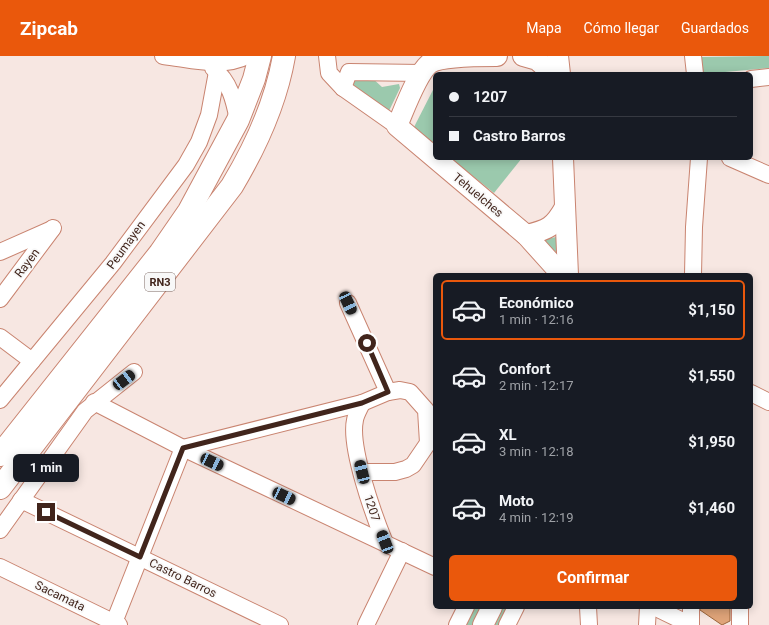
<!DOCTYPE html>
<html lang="es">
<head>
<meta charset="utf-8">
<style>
	:root { --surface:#171b24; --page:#242831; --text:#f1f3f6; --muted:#9ea1a6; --line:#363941; --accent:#ea580c }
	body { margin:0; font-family:Roboto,sans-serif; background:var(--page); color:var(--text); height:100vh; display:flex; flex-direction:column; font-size:15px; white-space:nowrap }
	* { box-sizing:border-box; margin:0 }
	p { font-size:13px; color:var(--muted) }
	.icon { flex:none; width:22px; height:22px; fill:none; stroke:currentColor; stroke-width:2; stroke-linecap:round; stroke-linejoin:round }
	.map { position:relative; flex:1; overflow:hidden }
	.side { position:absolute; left:433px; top:217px; width:320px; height:336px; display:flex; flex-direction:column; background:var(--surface); border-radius:6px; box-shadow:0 2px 10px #0003 }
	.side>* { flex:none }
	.banner { position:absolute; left:433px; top:16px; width:320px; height:88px; border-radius:6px; box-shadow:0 2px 10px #0003; display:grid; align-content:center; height:88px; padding:0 16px; background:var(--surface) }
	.end { position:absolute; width:18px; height:18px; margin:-9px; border:5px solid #41251c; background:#fff; box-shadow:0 0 0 2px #fff }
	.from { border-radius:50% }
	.bubble { position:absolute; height:28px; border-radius:6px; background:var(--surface); box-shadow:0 2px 10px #0003; font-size:13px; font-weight:700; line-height:28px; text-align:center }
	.car { position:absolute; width:12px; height:24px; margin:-12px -6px; border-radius:5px; box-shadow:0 0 3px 1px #0007; background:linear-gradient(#222 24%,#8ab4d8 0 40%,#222 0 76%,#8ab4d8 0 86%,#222 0) }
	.banner b { display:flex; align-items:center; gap:14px; height:38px; font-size:15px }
	.banner b+b { border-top:1px solid var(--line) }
	.banner i { width:10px; height:10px; background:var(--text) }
	ul { padding:7px 0 0; list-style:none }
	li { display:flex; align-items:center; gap:12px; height:60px; margin:0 8px 6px; padding:0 8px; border:2px solid transparent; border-radius:6px }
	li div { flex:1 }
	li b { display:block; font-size:15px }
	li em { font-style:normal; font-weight:700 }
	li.selected { border-color:var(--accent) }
	li>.icon { width:36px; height:36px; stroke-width:1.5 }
	.primary-button { display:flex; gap:8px; margin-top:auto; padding:8px 16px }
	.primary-button a { flex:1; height:46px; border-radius:6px; background:var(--accent); color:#fff; font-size:16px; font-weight:700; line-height:46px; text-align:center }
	header { display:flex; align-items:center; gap:24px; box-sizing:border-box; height:56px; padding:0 20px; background:var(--accent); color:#fff }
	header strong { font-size:19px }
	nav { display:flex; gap:22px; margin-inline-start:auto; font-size:14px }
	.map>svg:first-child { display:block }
	.green { fill:#9bc9ad }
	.building { fill:#dfa479; stroke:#9b653b }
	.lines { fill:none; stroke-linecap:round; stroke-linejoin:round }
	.minor-casing { stroke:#c98470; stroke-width:18 }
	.major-casing { stroke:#c98470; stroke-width:22 }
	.highway-casing { stroke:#c98470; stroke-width:24 }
	.minor { stroke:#fff; stroke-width:16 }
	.major { stroke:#fff; stroke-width:20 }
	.highway { stroke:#fff; stroke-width:22 }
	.route { stroke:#41251c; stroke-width:5 }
	.labels { text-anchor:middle; stroke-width:3.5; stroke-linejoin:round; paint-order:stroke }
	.shield { fill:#f8f8f8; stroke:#78645e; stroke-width:1 }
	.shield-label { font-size:11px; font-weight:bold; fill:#41251c }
	.street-label { font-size:12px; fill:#41251c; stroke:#f8f8f8 }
</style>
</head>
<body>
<header>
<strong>Zipcab</strong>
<nav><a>Mapa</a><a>Cómo llegar</a><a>Guardados</a></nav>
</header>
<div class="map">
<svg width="769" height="569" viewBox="0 0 769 569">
	<rect width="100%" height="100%" fill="#f7e7e2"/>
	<!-- green -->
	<g class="green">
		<polygon points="769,0 769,12 703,18 701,1"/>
		<polygon points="535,16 537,18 441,18 442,17"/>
		<polygon points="359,19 371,21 382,31 399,28 400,32 388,57 356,35 352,25"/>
		<polygon points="435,30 435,90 413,73"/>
		<polygon points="450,102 522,102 494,137"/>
		<polygon points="569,178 558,198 543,184"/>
		<polygon points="466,551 516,551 507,569 457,569"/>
	</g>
	<!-- building -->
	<polygon class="building" points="700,551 730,551 730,565 722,569 700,554"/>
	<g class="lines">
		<!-- minor casing -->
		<g class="minor-casing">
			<g id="minor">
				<path d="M163,0c27,3 59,13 84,0"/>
				<polyline points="327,0 329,17 343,32 397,70"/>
				<polyline points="693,0 695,18"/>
				<path d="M213,12c17,14 21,32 25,52"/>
				<polyline points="751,23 769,21"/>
				<polyline points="343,32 349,16 422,17"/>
				<polyline points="730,102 769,119"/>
				<polyline points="0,196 52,173"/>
				<polyline points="693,219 694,171 699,102"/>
				<polyline points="0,243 53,172"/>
				<polyline points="0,281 32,305"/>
				<polyline points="751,337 769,346"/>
				<polyline points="0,344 113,207 186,109 199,86 209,59 217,16"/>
				<polyline points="94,346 183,392 435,511"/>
				<path d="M362,347c-2,5 -6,11 -7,17 -6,27 19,96 30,123"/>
				<polyline points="183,392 362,347 388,336 348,247"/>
				<polyline points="362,416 395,416 406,413 413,409 428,387 426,354 410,336 400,334 388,336"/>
				<polyline points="21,444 280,569"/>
				<polyline points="0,474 85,355 134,316"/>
				<polyline points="0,511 119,569"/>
				<polyline points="588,551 589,569"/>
				<polyline points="654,551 691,569"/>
				<polyline points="691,551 691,569"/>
				<polyline points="113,569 183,392"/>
				<polyline points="366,569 402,495"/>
				<polyline points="457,569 466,551"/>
				<polyline points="507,569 516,551"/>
				<polyline points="647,569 648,551"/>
				<polyline points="740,569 740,551"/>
			</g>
		</g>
		<!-- major casing -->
		<g class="major-casing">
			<g id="major">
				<path d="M497,0c-16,0 -55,0 -67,7 -13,10 -26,47 -33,63l129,109 36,40"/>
				<polyline points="523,0 537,4 553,18"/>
				<polyline points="558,0 560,18"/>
				<polyline points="563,102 568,219"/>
				<path d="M526,179c22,-5 28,-8 39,-28"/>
				<polyline points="483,569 492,551"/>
			</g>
		</g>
		<!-- highway casing -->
		<g class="highway-casing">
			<g id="highway">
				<polyline points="0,399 160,197 189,155 238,64 254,23 260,0"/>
				<path d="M0,432l232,-302c24,-40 44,-84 52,-130"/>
			</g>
		</g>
		<!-- minor -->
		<use href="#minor" class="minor"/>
		<!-- major -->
		<use href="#major" class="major"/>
		<!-- highway -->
		<use href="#highway" class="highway"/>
	</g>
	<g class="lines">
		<!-- route -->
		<polyline class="route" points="46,456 140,501 183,392 362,347 388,336 367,287"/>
	</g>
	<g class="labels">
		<!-- shield labels -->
		<rect class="shield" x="145" y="217" width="30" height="18" rx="3"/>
		<g class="shield-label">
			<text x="160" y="230">RN3</text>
		</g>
		<!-- street labels -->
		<g class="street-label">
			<text transform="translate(478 139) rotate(40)" y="4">Tehuelches</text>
			<text transform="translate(126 189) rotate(-54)" y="4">Peumayen</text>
			<text transform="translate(27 207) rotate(-53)" y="4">Rayen</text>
			<text transform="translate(372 452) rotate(72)" y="4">1207</text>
			<text transform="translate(183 522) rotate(26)" y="4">Castro Barros</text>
			<text transform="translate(60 540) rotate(26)" y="4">Sacamata</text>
		</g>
	</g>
</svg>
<i class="end from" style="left:367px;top:287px"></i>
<i class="end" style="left:46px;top:456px"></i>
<div class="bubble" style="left:13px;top:398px;width:66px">1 min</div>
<i class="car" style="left:348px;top:247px;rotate:155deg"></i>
<i class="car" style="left:124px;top:324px;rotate:53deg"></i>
<i class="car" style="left:212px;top:406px;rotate:115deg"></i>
<i class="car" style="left:362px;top:416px;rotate:346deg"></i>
<i class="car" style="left:284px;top:440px;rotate:115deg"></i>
<i class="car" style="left:385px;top:486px;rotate:339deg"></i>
<div class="banner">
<b><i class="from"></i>1207</b>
<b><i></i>Castro Barros</b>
</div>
<section class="side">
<ul>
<li class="selected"><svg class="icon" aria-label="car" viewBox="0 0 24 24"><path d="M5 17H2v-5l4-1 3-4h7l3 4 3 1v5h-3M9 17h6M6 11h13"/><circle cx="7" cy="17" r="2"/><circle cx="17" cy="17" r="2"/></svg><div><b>Económico</b><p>1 min · 12:16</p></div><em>$1,150</em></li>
<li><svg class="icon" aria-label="car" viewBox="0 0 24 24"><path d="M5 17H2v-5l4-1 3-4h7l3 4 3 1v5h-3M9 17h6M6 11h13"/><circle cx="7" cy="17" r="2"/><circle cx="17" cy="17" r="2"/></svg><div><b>Confort</b><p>2 min · 12:17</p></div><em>$1,550</em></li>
<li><svg class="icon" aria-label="car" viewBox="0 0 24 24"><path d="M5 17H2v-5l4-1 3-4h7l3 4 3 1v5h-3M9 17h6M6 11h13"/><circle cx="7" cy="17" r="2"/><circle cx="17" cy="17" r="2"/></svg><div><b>XL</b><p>3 min · 12:18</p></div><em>$1,950</em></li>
<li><svg class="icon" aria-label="car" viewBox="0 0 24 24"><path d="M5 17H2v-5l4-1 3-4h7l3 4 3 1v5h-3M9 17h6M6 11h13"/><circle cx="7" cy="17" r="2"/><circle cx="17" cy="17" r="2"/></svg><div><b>Moto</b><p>4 min · 12:19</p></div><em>$1,460</em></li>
</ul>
<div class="primary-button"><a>Confirmar</a></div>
</section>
</div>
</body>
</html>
